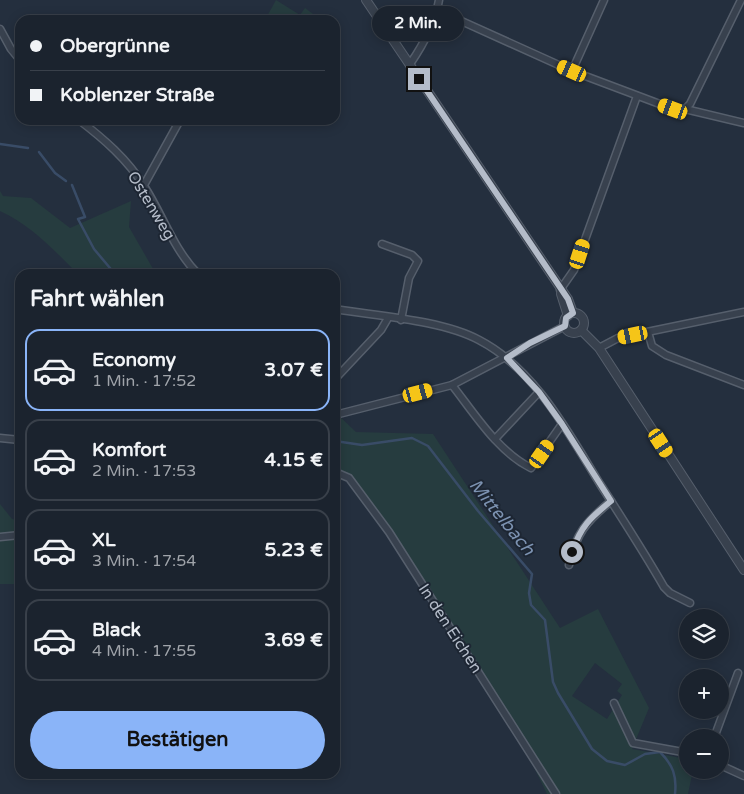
<!DOCTYPE html>
<html lang="de">
<head>
<meta charset="utf-8">
<style>
	:root { --surface:#1b232e; --page:#282f3a; --text:#f1f3f6; --muted:#a0a4aa; --line:#39404a; --accent:#8ab4f8 }
	body { margin:0; font-family:"Varela Round",sans-serif; background:var(--page); color:var(--text); height:100vh; display:flex; flex-direction:column; font-size:19px; white-space:nowrap }
	* { box-sizing:border-box; margin:0 }
	p { font-size:16px; color:var(--muted) }
	.icon { flex:none; width:28px; height:28px; fill:none; stroke:currentColor; stroke-width:2; stroke-linecap:round; stroke-linejoin:round }
	.map { position:relative; flex:1; overflow:hidden }
	.side { position:absolute; left:15px; top:269px; width:325px; height:510px; display:flex; flex-direction:column; background:var(--surface); border-radius:15px; box-shadow:0 2px 12px #0003,0 0 0 1px var(--line) }
	.side>* { flex:none }
	.guide { position:absolute; left:15px; top:15px; width:325px; height:110px; border-radius:15px; box-shadow:0 2px 12px #0003,0 0 0 1px var(--line); display:grid; align-content:center; height:110px; padding:0 15px; background:var(--surface) }
	.controls { position:absolute; left:679px; top:609px; display:grid; gap:10px }
	.controls a { display:grid; place-items:center; width:50px; height:50px; border-radius:50%; background:var(--surface); box-shadow:0 2px 12px #0003,0 0 0 1px var(--line); font-size:25px }
	.end { position:absolute; width:22px; height:22px; margin:-11px; border:6px solid #b4bcc9; background:#111; box-shadow:0 0 0 2px #111 }
	.from { border-radius:50% }
	.bubble { position:absolute; height:35px; border-radius:18px; background:var(--surface); box-shadow:0 2px 12px #0003,0 0 0 1px var(--line); font-size:16px; font-weight:700; line-height:35px; text-align:center }
	.car { position:absolute; width:15px; height:30px; margin:-15px -8px; border-radius:6px; box-shadow:0 0 4px 1px #0007; background:linear-gradient(#f5c518 24%,#345 0 40%,#f5c518 0 76%,#345 0 86%,#f5c518 0) }
	.guide b { display:flex; align-items:center; gap:18px; height:48px; font-size:19px }
	.guide b+b { border-top:1px solid var(--line) }
	.guide i { width:12px; height:12px; background:var(--text) }
	ul { padding:0; list-style:none }
	li { display:flex; align-items:center; gap:15px; height:82px; margin:0 10px 8px; padding:0 5px; border:2px solid var(--line); border-radius:15px }
	li div { flex:1 }
	li b { display:block; font-size:19px }
	li em { font-style:normal; font-weight:700 }
	li.active { border-color:var(--accent) }
	li>.icon { width:45px; height:45px; stroke-width:1.5 }
	h2 { padding:0 15px; font-size:22px; line-height:60px }
	.action { display:flex; gap:10px; margin-top:auto; padding:10px 15px }
	.action a { flex:1; height:58px; border-radius:30px; background:var(--accent); color:#111; font-size:20px; font-weight:700; line-height:58px; text-align:center }
	.map>svg:first-child { display:block }
	.green { fill:#263c3f; fill-rule:evenodd }
	.lines { fill:none; stroke-linecap:round; stroke-linejoin:round }
	.stream { stroke:#394c67; stroke-width:2.5 }
	.minor-casing { stroke:#565f6c; stroke-width:9 }
	.tertiary-casing { stroke:#565f6c; stroke-width:10 }
	.minor { stroke:#38414e; stroke-width:6 }
	.tertiary { stroke:#38414e; stroke-width:8 }
	.route { stroke:#b4bcc9; stroke-width:6 }
	.labels { text-anchor:middle; stroke-width:4; stroke-linejoin:round; paint-order:stroke }
	.street-label { font-size:16px; fill:#b4bcc9; stroke:#1d2633 }
	.water-label { font-size:18px; font-style:italic; fill:#7c92b1; stroke:#1d2633 }
</style>
</head>
<body>
<div class="map">
<svg width="744" height="794" viewBox="0 0 744 794">
	<rect width="100%" height="100%" fill="#242f3e"/>
	<!-- green -->
	<g class="green">
		<polygon points="276,0 300,15 305,8 321,20 265,20"/>
		<path d="M0,191l3,5 28,2 39,30 61,-27 -2,26 27,47h-78c-24,-24 -47,-49 -78,-63z"/>
		<path d="M335,412l21,20 77,2 127,194 38,-19 51,99 -17,41 55,10 1,11h5l-5,24h-141l-20,-41 -142,-223 -37,-50 -13,-1zM595,663l27,21 -5,7 5,4 -15,24 -35,-23z"/>
		<polygon points="0,504 12,519 20,520 20,584 0,584"/>
	</g>
	<g class="lines">
		<!-- stream -->
		<g class="stream">
			<polyline points="0,144 28,148"/>
			<polyline points="39,152 55,173 66,181"/>
			<polyline points="72,185 85,217 78,219 94,249 115,274"/>
			<path d="M335,441l27,4 50,-7 16,8 50,65 54,63 -3,19 2,12 14,15 8,62 5,11 34,56 15,12 18,4 20,-11 15,-2c13,13 17,24 15,42"/>
		</g>
		<!-- minor casing -->
		<g class="minor-casing">
			<g id="minor">
				<polyline points="437,10 572,71 673,109 685,109 690,104 741,0"/>
				<polyline points="0,29 11,49 20,60"/>
				<path d="M410,64c13,-19 25,-40 29,-64"/>
				<polyline points="572,71 604,0"/>
				<polyline points="685,109 744,123"/>
				<path d="M79,120c25,19 48,39 65,66 19,29 29,63 54,88"/>
				<polyline points="144,185 180,120"/>
				<polyline points="382,244 412,255 418,261 409,278 401,320"/>
				<polyline points="560,290 574,270 637,96"/>
				<path d="M335,309c42,7 107,11 144,31 56,29 89,92 121,144 22,34 44,68 64,103l6,6 20,10"/>
				<polyline points="648,332 652,346 666,355 744,385"/>
				<polyline points="599,348 618,338 744,312"/>
				<polyline points="335,379 381,330 388,318"/>
				<path d="M452,385c22,28 46,67 79,83l31,-44"/>
				<polyline points="335,415 452,385 565,326"/>
				<polyline points="0,438 20,440"/>
				<polyline points="495,439 539,392"/>
				<polyline points="335,472 349,478 389,532 556,794"/>
				<polyline points="0,537 20,535"/>
				<path d="M569,565c7,-32 17,-43 42,-64"/>
				<polyline points="614,703 633,743 688,753"/>
				<polyline points="714,738 738,673"/>
				<polyline points="720,765 744,776"/>
			</g>
		</g>
		<!-- tertiary casing -->
		<g class="tertiary-casing">
			<g id="tertiary">
				<polyline points="366,0 568,299 573,313"/>
				<polyline points="561,294 568,316"/>
				<circle cx="574" cy="323" r="10"/>
				<polyline points="581,330 599,348 744,570"/>
			</g>
		</g>
		<!-- minor -->
		<use href="#minor" class="minor"/>
		<!-- tertiary -->
		<use href="#tertiary" class="tertiary"/>
	</g>
	<g class="lines">
		<!-- route -->
		<path class="route" d="M419,79l149,220 5,14 -7,5 -1,8 -35,17 -23,15 32,34 23,32 49,77c-21,17 -30,25 -39,51"/>
	</g>
	<g class="labels">
		<!-- street labels -->
		<g class="street-label">
			<text transform="translate(152 205) rotate(59)" y="6">Ostenweg</text>
			<text transform="translate(451 628) rotate(57)" y="6">In den Eichen</text>
		</g>
		<!-- water labels -->
		<g class="water-label">
			<text transform="translate(502 517) rotate(51)" y="6">Mittelbach</text>
		</g>
	</g>
</svg>
<div class="controls">
<a><svg class="icon" aria-label="layers" viewBox="0 0 24 24"><path d="M12 4l9 5-9 5-9-5zM3 14l9 5 9-5"/></svg></a>
<a>+</a>
<a>−</a>
</div>
<i class="end from" style="left:572px;top:552px"></i>
<i class="end" style="left:419px;top:79px"></i>
<div class="bubble" style="left:372px;top:6px;width:92px">2 Min.</div>
<i class="car" style="left:572px;top:71px;rotate:294deg"></i>
<i class="car" style="left:673px;top:109px;rotate:290deg"></i>
<i class="car" style="left:580px;top:254px;rotate:18deg"></i>
<i class="car" style="left:633px;top:335px;rotate:258deg"></i>
<i class="car" style="left:418px;top:393px;rotate:75deg"></i>
<i class="car" style="left:661px;top:443px;rotate:147deg"></i>
<i class="car" style="left:542px;top:454px;rotate:35deg"></i>
<div class="guide">
<b><i class="from"></i>Obergrünne</b>
<b><i></i>Koblenzer Straße</b>
</div>
<section class="side">
<h2>Fahrt wählen</h2>
<ul>
<li class="active"><svg class="icon" aria-label="car" viewBox="0 0 24 24"><path d="M5 17H2v-5l4-1 3-4h7l3 4 3 1v5h-3M9 17h6M6 11h13"/><circle cx="7" cy="17" r="2"/><circle cx="17" cy="17" r="2"/></svg><div><b>Economy</b><p>1 Min. · 17:52</p></div><em>3.07 €</em></li>
<li><svg class="icon" aria-label="car" viewBox="0 0 24 24"><path d="M5 17H2v-5l4-1 3-4h7l3 4 3 1v5h-3M9 17h6M6 11h13"/><circle cx="7" cy="17" r="2"/><circle cx="17" cy="17" r="2"/></svg><div><b>Komfort</b><p>2 Min. · 17:53</p></div><em>4.15 €</em></li>
<li><svg class="icon" aria-label="car" viewBox="0 0 24 24"><path d="M5 17H2v-5l4-1 3-4h7l3 4 3 1v5h-3M9 17h6M6 11h13"/><circle cx="7" cy="17" r="2"/><circle cx="17" cy="17" r="2"/></svg><div><b>XL</b><p>3 Min. · 17:54</p></div><em>5.23 €</em></li>
<li><svg class="icon" aria-label="car" viewBox="0 0 24 24"><path d="M5 17H2v-5l4-1 3-4h7l3 4 3 1v5h-3M9 17h6M6 11h13"/><circle cx="7" cy="17" r="2"/><circle cx="17" cy="17" r="2"/></svg><div><b>Black</b><p>4 Min. · 17:55</p></div><em>3.69 €</em></li>
</ul>
<div class="action"><a>Bestätigen</a></div>
</section>
</div>
</body>
</html>
